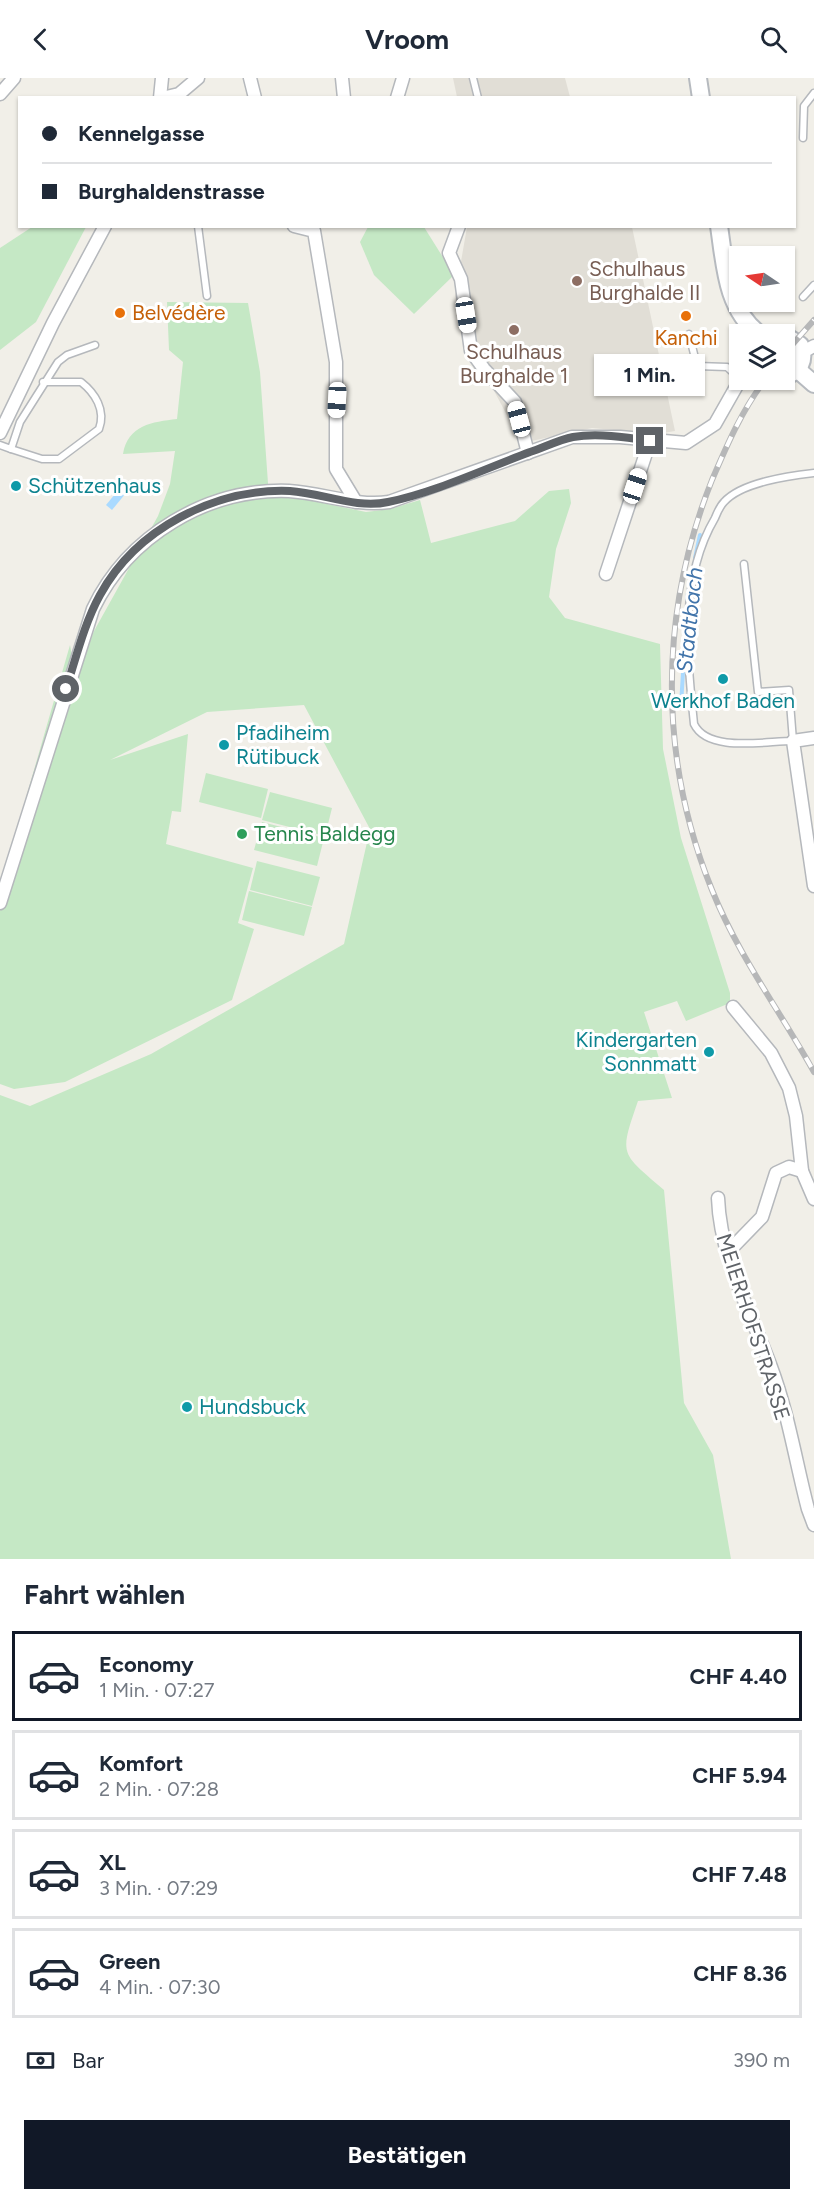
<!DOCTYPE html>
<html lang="de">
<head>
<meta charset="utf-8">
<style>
	:root { --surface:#fff; --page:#f2f2f3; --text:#1f2937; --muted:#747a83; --line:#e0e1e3; --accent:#111827 }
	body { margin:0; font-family:Figtree,sans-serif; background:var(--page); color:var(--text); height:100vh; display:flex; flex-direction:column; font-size:22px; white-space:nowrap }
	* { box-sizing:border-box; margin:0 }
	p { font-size:20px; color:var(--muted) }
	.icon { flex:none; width:33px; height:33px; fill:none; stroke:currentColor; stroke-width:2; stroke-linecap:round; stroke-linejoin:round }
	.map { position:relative; height:1481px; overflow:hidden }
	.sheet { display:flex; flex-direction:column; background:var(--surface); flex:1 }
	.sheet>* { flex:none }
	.banner { position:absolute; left:18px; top:18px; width:778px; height:132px; border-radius:0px; box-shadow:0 2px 4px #0004; display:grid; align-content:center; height:132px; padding:0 24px; background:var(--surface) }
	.needle { width:39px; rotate:283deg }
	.tools { position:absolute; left:729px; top:168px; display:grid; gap:12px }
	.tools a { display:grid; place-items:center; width:66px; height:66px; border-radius:0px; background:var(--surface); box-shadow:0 2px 4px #0004; font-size:30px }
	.end { position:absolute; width:27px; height:27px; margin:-14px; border:8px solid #5f6368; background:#fff; box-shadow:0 0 0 3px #fff }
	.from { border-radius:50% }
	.bubble { position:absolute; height:42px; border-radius:0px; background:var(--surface); box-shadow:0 2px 4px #0004; font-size:20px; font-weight:700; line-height:42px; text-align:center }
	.car { position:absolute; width:18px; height:36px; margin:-18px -9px; border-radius:8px; box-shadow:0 0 4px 2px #0007; background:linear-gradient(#fff 24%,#345 0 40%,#fff 0 76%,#345 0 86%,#fff 0) }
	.banner b { display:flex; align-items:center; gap:21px; height:57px; font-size:22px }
	.banner b+b { border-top:2px solid var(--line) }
	.banner i { width:15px; height:15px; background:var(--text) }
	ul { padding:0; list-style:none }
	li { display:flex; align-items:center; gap:18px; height:90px; margin:0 12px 9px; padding:0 12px; border:3px solid var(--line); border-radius:0px }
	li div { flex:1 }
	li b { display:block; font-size:22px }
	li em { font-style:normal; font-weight:700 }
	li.current { border-color:var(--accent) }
	li>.icon { width:54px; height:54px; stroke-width:1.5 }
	h2 { padding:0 24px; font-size:27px; line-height:72px }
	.pay { display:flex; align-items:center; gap:15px; height:66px; padding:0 24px; font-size:22px }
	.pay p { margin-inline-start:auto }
	.primary-button { display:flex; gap:12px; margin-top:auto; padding:12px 24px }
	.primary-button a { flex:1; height:69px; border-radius:0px; background:var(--accent); color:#fff; font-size:24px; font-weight:700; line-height:69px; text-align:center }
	header { display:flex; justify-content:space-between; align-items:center; height:78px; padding:0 24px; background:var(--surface); font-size:27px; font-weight:700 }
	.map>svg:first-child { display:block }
	.education { fill:#e1ded6 }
	.green { fill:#c5e8c5 }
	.water { fill:#aadaff }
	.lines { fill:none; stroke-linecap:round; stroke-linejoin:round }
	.stream { stroke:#aadaff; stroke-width:4 }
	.lane-casing { stroke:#b5b8bc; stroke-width:9 }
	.street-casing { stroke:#b5b8bc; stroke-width:15 }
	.secondary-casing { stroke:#b6babf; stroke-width:20 }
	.lane { stroke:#fff; stroke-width:6 }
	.street { stroke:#fff; stroke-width:12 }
	.secondary { stroke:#fff; stroke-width:16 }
	.rail-casing { stroke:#b6b7b8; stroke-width:6 }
	.rail { stroke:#fff; stroke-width:4; stroke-dasharray:11; stroke-linecap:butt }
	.route { stroke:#5f6368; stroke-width:8 }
	.education-dot { fill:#8d6e63; stroke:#fff; stroke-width:2 }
	.food-dot { fill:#e8710a; stroke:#fff; stroke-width:2 }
	.culture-dot { fill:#0f9aa8; stroke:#fff; stroke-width:2 }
	.leisure-dot { fill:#2e9e5b; stroke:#fff; stroke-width:2 }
	.labels { text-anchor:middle; stroke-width:6; stroke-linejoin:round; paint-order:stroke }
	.education-label { font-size:21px; fill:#785e54; stroke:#fff; text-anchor:start }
	.food-label { font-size:21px; fill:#c56008; stroke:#fff; text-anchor:start }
	.culture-label { font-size:21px; fill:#0d838f; stroke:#fff; text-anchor:start }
	.leisure-label { font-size:21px; fill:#27864d; stroke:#fff; text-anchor:start }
	.street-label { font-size:21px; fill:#5f6368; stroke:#fff }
	.water-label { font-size:22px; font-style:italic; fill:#4174aa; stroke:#fff }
</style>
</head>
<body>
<header><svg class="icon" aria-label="back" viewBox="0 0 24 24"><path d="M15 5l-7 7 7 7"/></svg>Vroom<svg class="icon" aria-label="search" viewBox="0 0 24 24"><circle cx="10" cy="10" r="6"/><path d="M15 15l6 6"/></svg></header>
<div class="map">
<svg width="814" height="1481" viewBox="0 0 814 1481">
	<rect width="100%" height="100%" fill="#f1efe8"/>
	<!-- education -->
	<g class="education">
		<polygon points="453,0 565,0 570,19 457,19"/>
		<polygon points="467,149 632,149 675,353 657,356 592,350 522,365 493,311 468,280 455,218"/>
	</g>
	<!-- green -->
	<g class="green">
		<polygon points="32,149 86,149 36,244 0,272 0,170"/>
		<polygon points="368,149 424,149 454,197 414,236 374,197 360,164"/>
		<path d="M167,224l81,1 12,69 9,125 34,2 63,13 24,-3 30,-9 11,43 84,-22 34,-30 20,-2 2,14 -15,46 -7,48 16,21 95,26 3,105 18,89 49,155v10l-44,18 -9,-20 -33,11 28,86 -34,3c-19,55 -18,51 26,89l20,213 29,52 18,104h-731v-464l30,11 121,-52 193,-110 26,-115 -66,-124 -97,7 -97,48 78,-26 -7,78 -9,-1 -6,33 87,24 -15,55 16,6 -22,71 -167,82 -51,7 -14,-5v-196l70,-243 6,34 18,-48 64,-115 12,-32 5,-33 -52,3c5,-29 29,-32 54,-35l6,-57 -14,-12z"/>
		<polygon points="206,695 268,711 261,740 199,724"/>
		<polygon points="270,714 332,730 325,758 262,742"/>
		<polygon points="262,744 324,760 317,788 254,772"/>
		<polygon points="257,783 320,799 312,828 250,812"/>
		<polygon points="249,813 312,829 304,858 242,842"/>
	</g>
	<!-- water -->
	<polygon class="water" points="120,410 126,415 112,432 106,427"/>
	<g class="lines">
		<!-- stream -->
		<g class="stream">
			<polyline points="695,480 700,457"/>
			<polyline points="681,627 688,514"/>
		</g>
		<!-- lane casing -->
		<g class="lane-casing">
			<g id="lane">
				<polyline points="473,0 478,20"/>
				<polyline points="803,60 804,28 814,15"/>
				<polyline points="198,148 207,218"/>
				<polyline points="803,219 814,207"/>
				<polyline points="689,256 697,288"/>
				<polyline points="683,291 697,288 727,289 740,301"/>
				<polyline points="0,367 11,371 20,344 58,284 67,277 95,267"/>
				<path d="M11,371l31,10h17l40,-30c7,-19 -4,-36 -18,-47h-38"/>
				<path d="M744,486l14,128 31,-2 4,51c-28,0 -85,12 -99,-17 -7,-68 -15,-145 21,-206 2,-5 5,-12 9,-16 18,-20 65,-26 90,-29"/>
			</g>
		</g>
		<!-- street casing -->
		<g class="street-casing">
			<g id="street">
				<polyline points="250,0 255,20"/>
				<polyline points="342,0 344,20"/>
				<polyline points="0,16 14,0"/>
				<polyline points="160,20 162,0"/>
				<polyline points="162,20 179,16 198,0"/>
				<polyline points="397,20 403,0"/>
				<polyline points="294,148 314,153 336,284 336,391 356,424"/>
				<polyline points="459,148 449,175 461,201 471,273 484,291 515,324 528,375"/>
				<polyline points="803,274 814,268"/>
				<polyline points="0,355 53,245 105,148"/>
				<polyline points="606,496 650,363"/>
				<polyline points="814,660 793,663 814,808"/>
				<path d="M0,825l93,-294c35,-73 114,-121 196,-118 34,2 67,16 100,11l183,-65h48l66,6 29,-19 25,-44"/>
				<polyline points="733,929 771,975 789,1010 796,1038 802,1093 814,1121"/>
				<path d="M718,1120c2,59 33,115 53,169 17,45 25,96 37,142l6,16"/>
				<polyline points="728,1174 762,1139 776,1095 789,1089 802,1093"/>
			</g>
		</g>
		<!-- secondary casing -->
		<g class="secondary-casing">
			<g id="secondary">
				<polyline points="698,0 701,20"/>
				<path d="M719,148c6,40 7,82 40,108"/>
				<path d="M784,257l16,10c6,15 0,28 -16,31"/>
				<polyline points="798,292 814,306"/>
			</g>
		</g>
		<!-- lane -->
		<use href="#lane" class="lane"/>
		<!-- street -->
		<use href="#street" class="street"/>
		<!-- secondary -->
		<use href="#secondary" class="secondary"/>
		<!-- rail casing -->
		<g class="rail-casing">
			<g id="rail">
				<polyline points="784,276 814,242"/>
				<path d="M765,302c-23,30 -38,65 -53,100 -53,133 -54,277 0,410 26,65 68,121 102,182"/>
			</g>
		</g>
		<!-- rail -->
		<use href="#rail" class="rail"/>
	</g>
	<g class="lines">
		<!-- route -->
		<path class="route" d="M66,611c10,-31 18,-65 34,-94 36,-66 115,-107 190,-104 32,2 66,18 98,11 48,-10 96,-33 142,-50 13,-4 28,-12 43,-15 24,-4 52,0 77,4"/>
	</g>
	<!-- markers -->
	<g class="education-dot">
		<circle cx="577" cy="203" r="6"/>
		<circle cx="514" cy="252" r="6"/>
	</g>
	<g class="food-dot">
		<circle cx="120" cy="235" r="6"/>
		<circle cx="686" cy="238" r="6"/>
	</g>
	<g class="culture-dot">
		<circle cx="16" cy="408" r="6"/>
		<circle cx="723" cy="601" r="6"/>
		<circle cx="224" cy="667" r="6"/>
		<circle cx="709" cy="974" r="6"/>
		<circle cx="187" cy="1329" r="6"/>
	</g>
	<circle class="leisure-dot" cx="242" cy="756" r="6"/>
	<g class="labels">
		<!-- education labels -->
		<g class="education-label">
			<text x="589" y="198">Schulhaus<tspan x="589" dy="24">Burghalde II</tspan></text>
			<text x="514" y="281" text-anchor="middle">Schulhaus<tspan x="514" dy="24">Burghalde 1</tspan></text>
		</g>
		<!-- food labels -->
		<g class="food-label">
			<text x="132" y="242">Belvédère</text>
			<text x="686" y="267" text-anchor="middle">Kanchi</text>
		</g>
		<!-- culture labels -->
		<g class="culture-label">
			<text x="28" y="415">Schützenhaus</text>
			<text x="723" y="630" text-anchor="middle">Werkhof Baden</text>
			<text x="236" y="662">Pfadiheim<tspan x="236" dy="24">Rütibuck</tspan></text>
			<text x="697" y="969" text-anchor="end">Kindergarten<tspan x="697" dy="24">Sonnmatt</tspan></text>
			<text x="199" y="1336">Hundsbuck</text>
		</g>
		<!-- leisure labels -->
		<g class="leisure-label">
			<text x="254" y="763">Tennis Baldegg</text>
		</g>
		<!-- street labels -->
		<g class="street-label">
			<text transform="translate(753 1249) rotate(72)" y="7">MEIERHOFSTRASSE</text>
		</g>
		<!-- water labels -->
		<g class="water-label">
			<text transform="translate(689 542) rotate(-84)" y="8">Stadtbach</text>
		</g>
	</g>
</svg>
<div class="tools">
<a><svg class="needle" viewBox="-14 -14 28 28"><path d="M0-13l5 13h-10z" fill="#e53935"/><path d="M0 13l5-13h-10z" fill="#747a83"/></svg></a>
<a><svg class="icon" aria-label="layers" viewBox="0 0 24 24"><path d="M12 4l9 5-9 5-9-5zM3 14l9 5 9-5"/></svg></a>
</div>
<i class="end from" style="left:66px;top:611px"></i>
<i class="end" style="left:650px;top:363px"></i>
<div class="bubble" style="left:594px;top:276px;width:111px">1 Min.</div>
<i class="car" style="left:466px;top:237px;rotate:171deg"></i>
<i class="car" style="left:337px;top:322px;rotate:183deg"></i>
<i class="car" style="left:519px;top:341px;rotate:345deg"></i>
<i class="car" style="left:635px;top:408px;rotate:18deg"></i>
<div class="banner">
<b><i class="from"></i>Kennelgasse</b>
<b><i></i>Burghaldenstrasse</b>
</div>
</div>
<section class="sheet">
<h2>Fahrt wählen</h2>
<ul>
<li class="current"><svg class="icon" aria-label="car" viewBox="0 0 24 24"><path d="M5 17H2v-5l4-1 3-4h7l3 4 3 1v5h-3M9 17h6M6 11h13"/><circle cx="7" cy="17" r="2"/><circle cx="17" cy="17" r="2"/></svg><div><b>Economy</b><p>1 Min. · 07:27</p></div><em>CHF 4.40</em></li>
<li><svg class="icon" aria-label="car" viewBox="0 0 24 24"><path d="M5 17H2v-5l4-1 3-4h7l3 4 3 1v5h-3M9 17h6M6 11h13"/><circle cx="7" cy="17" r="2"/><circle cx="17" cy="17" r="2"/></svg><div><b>Komfort</b><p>2 Min. · 07:28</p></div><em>CHF 5.94</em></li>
<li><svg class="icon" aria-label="car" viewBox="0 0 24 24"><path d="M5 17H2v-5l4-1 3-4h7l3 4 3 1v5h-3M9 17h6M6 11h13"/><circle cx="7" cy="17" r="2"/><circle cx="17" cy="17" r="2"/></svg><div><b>XL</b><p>3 Min. · 07:29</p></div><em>CHF 7.48</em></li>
<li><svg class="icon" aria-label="car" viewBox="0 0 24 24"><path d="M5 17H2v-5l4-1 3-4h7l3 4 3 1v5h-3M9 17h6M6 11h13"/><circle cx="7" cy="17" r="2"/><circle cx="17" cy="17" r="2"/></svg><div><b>Green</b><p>4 Min. · 07:30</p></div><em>CHF 8.36</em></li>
</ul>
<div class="pay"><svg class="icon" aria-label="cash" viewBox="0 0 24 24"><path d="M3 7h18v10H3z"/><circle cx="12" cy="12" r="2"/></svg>Bar<p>390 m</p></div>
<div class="primary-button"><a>Bestätigen</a></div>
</section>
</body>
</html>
